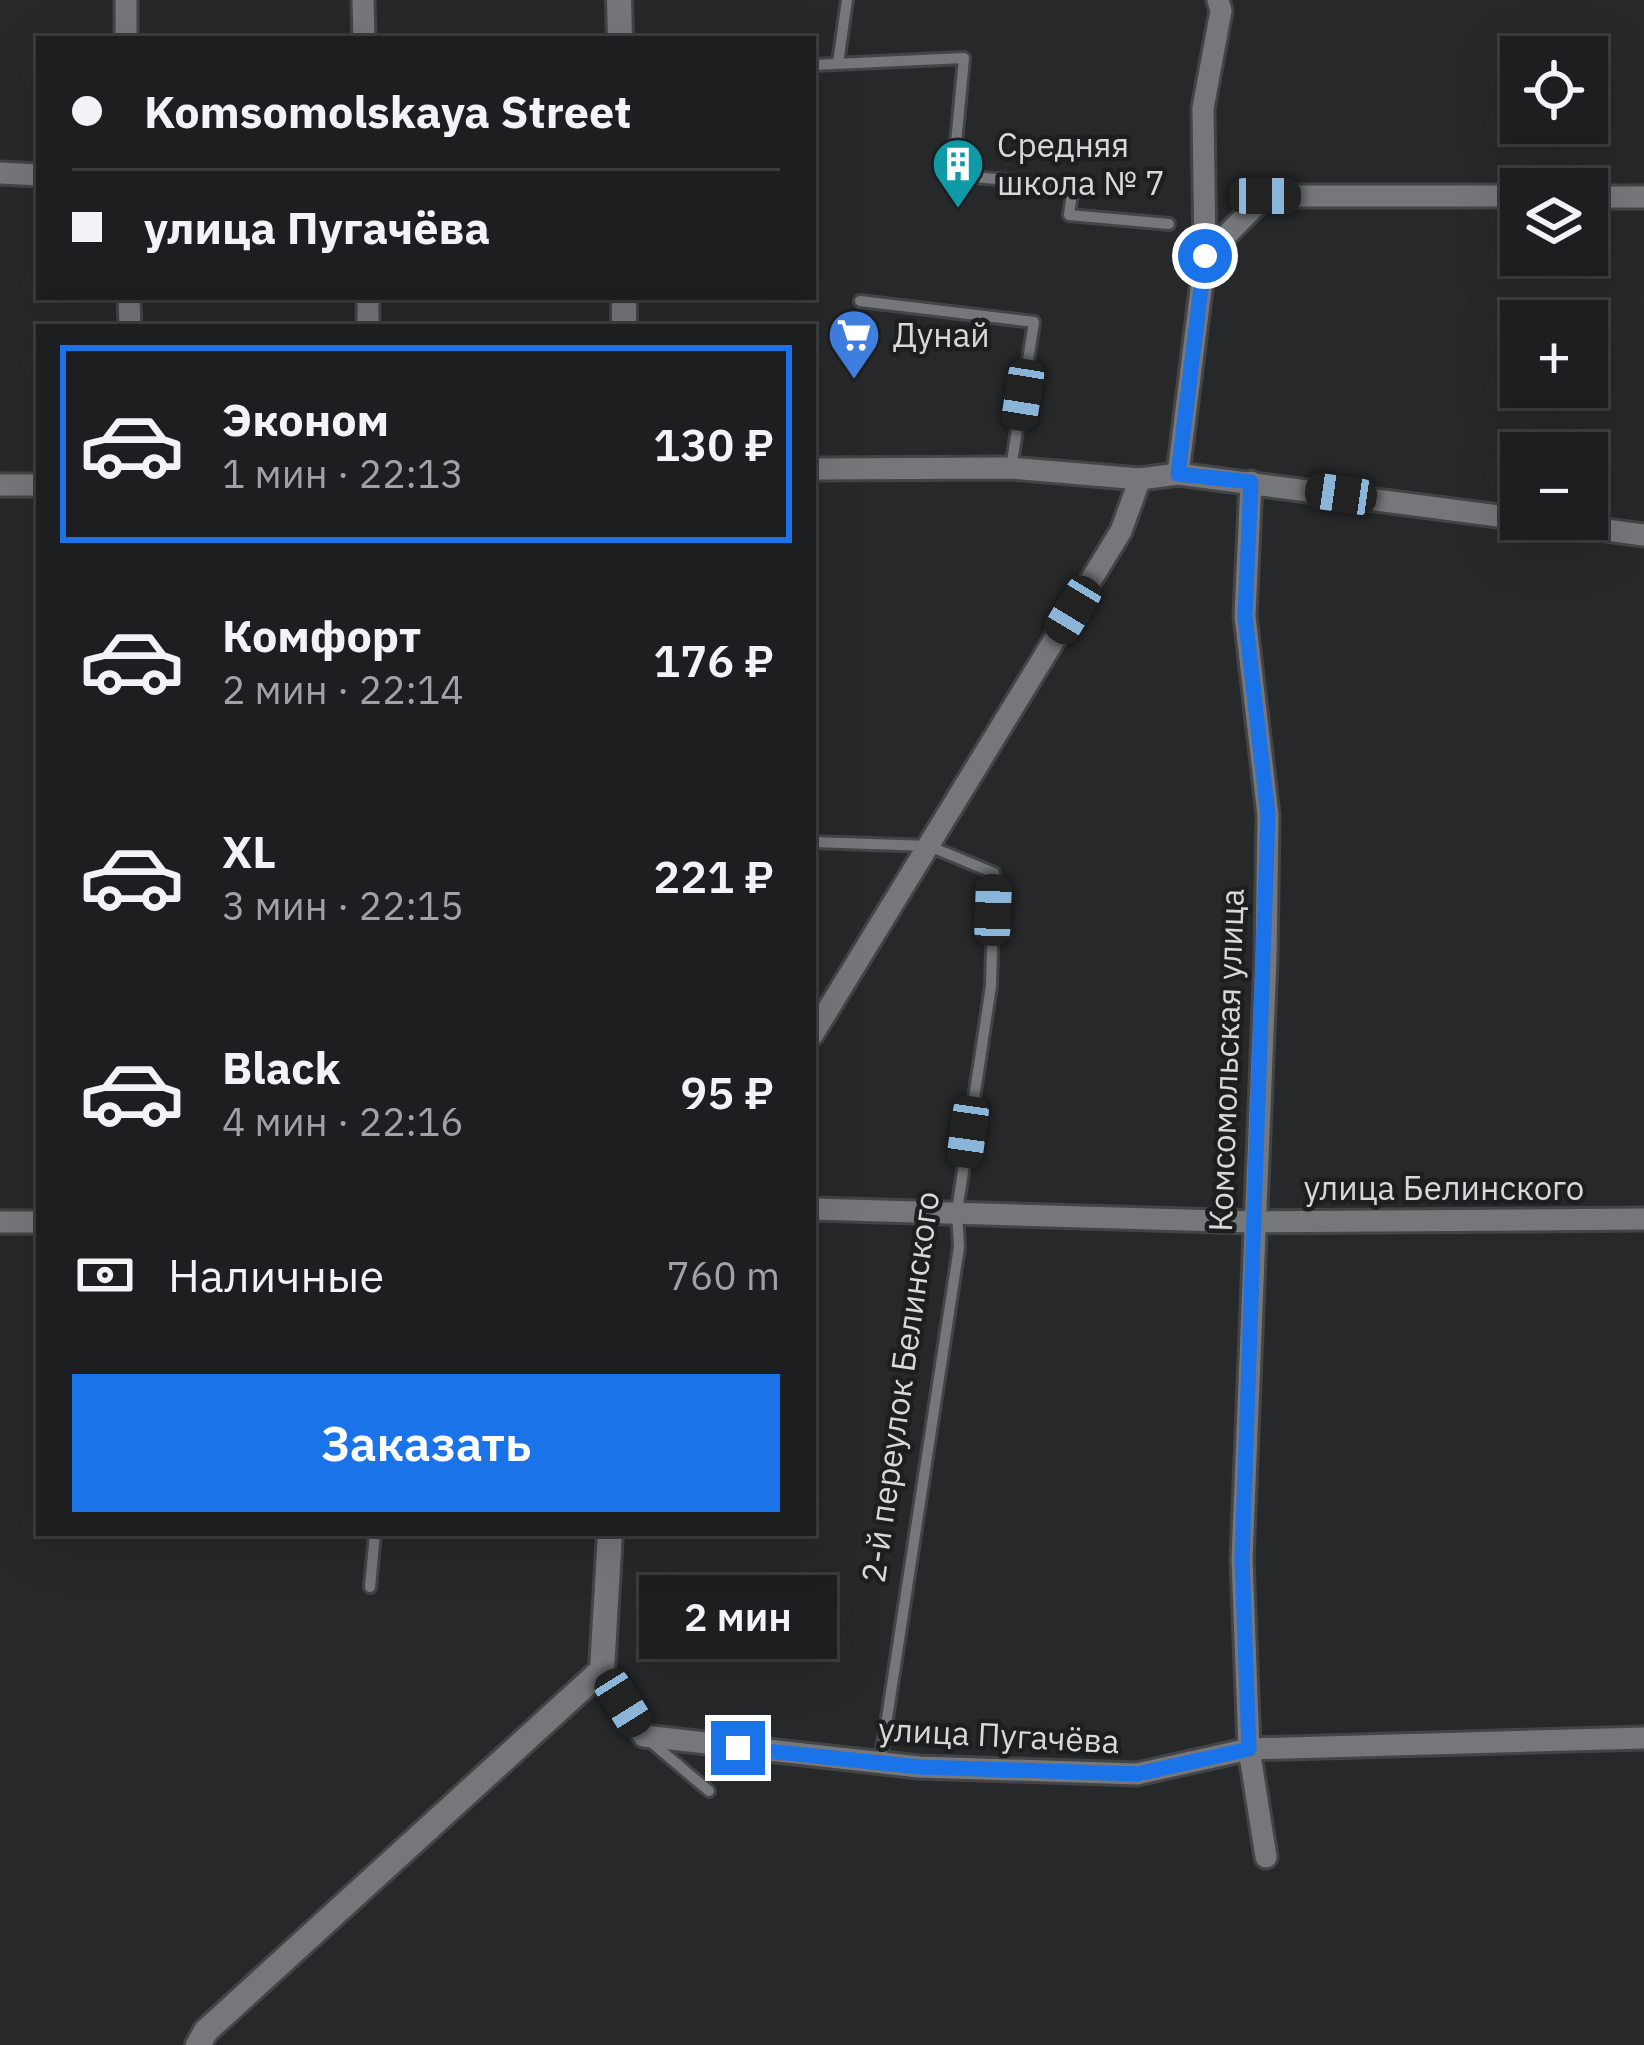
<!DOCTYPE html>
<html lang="ru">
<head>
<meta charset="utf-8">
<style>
	:root { --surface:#1d1e20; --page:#252729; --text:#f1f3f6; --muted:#a0a2a5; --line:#3b3c3e; --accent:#1a73e8 }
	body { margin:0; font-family:"IBM Plex Sans",sans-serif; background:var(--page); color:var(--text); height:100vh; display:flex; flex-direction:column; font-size:45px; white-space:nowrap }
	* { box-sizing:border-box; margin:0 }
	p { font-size:39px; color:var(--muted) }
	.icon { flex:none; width:66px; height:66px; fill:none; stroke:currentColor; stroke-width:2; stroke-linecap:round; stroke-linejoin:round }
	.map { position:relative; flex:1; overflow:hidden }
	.sheet { position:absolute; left:36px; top:324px; width:780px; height:1212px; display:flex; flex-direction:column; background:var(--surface); border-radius:0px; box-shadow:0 12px 48px #0002,0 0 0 3px var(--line) }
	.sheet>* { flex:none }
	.banner { position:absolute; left:36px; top:36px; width:780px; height:264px; border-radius:0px; box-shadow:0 12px 48px #0002,0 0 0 3px var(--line); display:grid; align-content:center; height:264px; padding:0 36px; background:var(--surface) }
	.fabs { position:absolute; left:1500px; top:36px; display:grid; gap:24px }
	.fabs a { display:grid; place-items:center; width:108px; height:108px; border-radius:0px; background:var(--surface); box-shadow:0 12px 48px #0002,0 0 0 3px var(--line); font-size:60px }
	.end { position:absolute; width:54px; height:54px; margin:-27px; border:15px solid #1a73e8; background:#fff; box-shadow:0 0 0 6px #fff }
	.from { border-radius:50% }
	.bubble { position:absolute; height:84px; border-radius:0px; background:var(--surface); box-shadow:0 12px 48px #0002,0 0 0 3px var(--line); font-size:39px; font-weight:600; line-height:84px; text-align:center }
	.car { position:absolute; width:36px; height:72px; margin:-36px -18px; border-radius:15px; box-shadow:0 0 9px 3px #0007; background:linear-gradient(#222 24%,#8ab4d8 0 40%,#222 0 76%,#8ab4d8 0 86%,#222 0) }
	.banner b { display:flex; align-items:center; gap:42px; height:114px; font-size:45px }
	.banner b+b { border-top:3px solid var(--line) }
	.banner i { width:30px; height:30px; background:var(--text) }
	ul { padding:21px 0 0; list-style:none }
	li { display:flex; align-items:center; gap:36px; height:198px; margin:0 24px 18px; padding:0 12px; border:6px solid transparent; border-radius:0px }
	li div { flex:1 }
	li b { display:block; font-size:45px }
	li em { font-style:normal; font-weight:600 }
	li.selected { border-color:var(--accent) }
	li>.icon { width:108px; height:108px; stroke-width:1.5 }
	.pay { display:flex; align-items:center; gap:30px; height:132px; padding:0 36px; font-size:45px }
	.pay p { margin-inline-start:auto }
	.primary-button { display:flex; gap:24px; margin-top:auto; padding:24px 36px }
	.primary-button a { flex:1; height:138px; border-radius:0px; background:var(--accent); color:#fff; font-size:48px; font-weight:600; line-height:138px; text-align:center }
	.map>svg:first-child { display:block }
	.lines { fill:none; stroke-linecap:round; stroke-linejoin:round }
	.service-casing { stroke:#444446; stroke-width:16 }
	.minor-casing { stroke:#444446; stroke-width:27 }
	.tertiary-casing { stroke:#444446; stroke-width:30 }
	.service { stroke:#76777a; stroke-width:10 }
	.minor { stroke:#76777a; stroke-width:21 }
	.tertiary { stroke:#76777a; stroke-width:24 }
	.route { stroke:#1a73e8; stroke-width:15 }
	.labels { text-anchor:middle; stroke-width:9; stroke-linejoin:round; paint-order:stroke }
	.poi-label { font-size:33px; fill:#d8d8da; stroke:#1d1e20; text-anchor:start }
	.street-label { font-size:33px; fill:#d8d8da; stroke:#1d1e20 }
</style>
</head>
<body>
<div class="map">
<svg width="1644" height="2045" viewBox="0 0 1644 2045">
	<rect width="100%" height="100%" fill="#27282a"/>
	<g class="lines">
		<!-- service casing -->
		<g class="service-casing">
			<g id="service">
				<polyline points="838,63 847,0"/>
				<polyline points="813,65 964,58 953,175 1073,186 1069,215 1169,224"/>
				<polyline points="860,301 1034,322 1011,468"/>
				<polyline points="813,842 929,846 994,873 991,986 957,1211 959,1247 880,1764"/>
				<polyline points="370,1587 375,1533"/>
				<polyline points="651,1742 709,1791"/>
			</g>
		</g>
		<!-- minor casing -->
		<g class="minor-casing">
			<g id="minor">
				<polyline points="126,0 126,39"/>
				<polyline points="363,0 364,39"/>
				<polyline points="0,173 39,175"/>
				<polyline points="1587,197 1644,197"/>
				<polyline points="1205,257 1265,196 1521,196"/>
				<polyline points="129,297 130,327"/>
				<polyline points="368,297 368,327"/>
				<polyline points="813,469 1011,468 1140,479 1178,474 1521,519"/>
				<polyline points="1178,474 1205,257 1203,108 1221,11 1218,0"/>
				<polyline points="1251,482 1245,616 1268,815 1266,957 1242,1559 1249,1749 1266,1857"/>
				<polyline points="0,485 39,485"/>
				<polyline points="1525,519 1644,535"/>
				<polyline points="813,1034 1121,531 1140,479"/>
				<polyline points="813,1209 1253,1222 1644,1219"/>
				<polyline points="0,1222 39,1222"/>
				<polyline points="602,1670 644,1736 919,1767 1137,1774 1249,1749 1644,1738"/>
			</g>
		</g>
		<!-- tertiary casing -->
		<g class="tertiary-casing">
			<g id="tertiary">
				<polyline points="619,0 620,39"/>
				<polyline points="624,297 624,327"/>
				<polyline points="198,2045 206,2031 602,1670 610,1533"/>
			</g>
		</g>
		<!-- service -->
		<use href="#service" class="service"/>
		<!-- minor -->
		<use href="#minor" class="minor"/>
		<!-- tertiary -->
		<use href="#tertiary" class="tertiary"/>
	</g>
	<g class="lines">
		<!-- route -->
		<polyline class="route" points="738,1748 920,1767 1137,1774 1249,1749 1242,1559 1268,815 1245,616 1251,482 1178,474 1205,256"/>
	</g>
	<!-- icons -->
	<defs>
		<g id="building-pin" transform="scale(2.7)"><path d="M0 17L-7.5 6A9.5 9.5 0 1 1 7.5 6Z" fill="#0f9aa8" stroke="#1d1e20"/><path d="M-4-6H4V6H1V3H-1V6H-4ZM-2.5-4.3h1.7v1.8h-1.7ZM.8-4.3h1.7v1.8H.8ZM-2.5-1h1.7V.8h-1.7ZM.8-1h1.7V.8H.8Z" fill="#fff"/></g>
		<g id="supermarket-pin" transform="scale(2.7)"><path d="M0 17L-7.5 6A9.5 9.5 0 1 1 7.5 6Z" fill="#3f7fe0" stroke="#1d1e20"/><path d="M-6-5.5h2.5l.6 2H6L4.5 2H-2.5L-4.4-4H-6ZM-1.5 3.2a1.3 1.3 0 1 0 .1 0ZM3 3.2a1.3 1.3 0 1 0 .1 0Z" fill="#fff"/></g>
	</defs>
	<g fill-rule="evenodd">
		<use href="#building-pin" x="958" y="164"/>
		<use href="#supermarket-pin" x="854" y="335"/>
	</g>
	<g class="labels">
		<!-- poi labels -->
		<g class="poi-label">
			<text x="997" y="157">Средняя<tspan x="997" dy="38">школа № 7</tspan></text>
			<text x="893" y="347">Дунай</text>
		</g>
		<!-- street labels -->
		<g class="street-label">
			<text transform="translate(1226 1060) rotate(-88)" y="12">Комсомольская улица</text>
			<text x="1444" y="1200">улица Белинского</text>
			<text transform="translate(900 1387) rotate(-82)" y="12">2-й переулок Белинского</text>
			<text transform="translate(999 1735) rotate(3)" y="12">улица Пугачёва</text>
		</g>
	</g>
</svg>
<div class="fabs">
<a><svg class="icon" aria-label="locate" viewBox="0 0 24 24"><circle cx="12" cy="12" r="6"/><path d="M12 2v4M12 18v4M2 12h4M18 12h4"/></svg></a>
<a><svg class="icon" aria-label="layers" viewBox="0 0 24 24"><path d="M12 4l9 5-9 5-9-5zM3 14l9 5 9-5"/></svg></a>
<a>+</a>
<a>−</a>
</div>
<i class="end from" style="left:1205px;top:256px"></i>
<i class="end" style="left:738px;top:1748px"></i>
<div class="bubble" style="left:639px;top:1575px;width:198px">2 мин</div>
<i class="car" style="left:1265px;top:196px;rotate:90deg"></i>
<i class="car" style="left:1023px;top:395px;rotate:189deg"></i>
<i class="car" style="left:1341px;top:494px;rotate:278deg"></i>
<i class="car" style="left:1073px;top:610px;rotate:211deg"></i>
<i class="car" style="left:993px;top:910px;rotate:2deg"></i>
<i class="car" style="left:968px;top:1132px;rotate:188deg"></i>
<i class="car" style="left:623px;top:1703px;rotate:148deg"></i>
<div class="banner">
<b><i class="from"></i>Komsomolskaya Street</b>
<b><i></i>улица Пугачёва</b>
</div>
<section class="sheet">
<ul>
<li class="selected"><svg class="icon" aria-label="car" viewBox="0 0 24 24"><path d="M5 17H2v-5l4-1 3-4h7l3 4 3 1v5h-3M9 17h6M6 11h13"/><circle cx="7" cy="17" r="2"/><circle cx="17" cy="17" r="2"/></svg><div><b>Эконом</b><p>1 мин · 22:13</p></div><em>130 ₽</em></li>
<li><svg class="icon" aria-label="car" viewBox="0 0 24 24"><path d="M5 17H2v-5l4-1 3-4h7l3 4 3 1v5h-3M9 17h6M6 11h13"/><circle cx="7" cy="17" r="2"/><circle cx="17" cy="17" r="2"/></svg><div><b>Комфорт</b><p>2 мин · 22:14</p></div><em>176 ₽</em></li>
<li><svg class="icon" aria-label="car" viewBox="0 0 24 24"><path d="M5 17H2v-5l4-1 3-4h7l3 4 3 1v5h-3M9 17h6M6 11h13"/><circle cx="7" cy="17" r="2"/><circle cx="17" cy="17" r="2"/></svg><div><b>XL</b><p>3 мин · 22:15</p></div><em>221 ₽</em></li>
<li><svg class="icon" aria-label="car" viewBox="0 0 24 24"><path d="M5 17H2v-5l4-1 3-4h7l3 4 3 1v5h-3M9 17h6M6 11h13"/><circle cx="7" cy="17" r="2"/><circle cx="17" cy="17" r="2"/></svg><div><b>Black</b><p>4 мин · 22:16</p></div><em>95 ₽</em></li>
</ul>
<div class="pay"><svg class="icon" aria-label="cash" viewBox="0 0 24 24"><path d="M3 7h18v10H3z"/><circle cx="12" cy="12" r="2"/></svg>Наличные<p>760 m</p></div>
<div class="primary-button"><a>Заказать</a></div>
</section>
</div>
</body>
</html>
